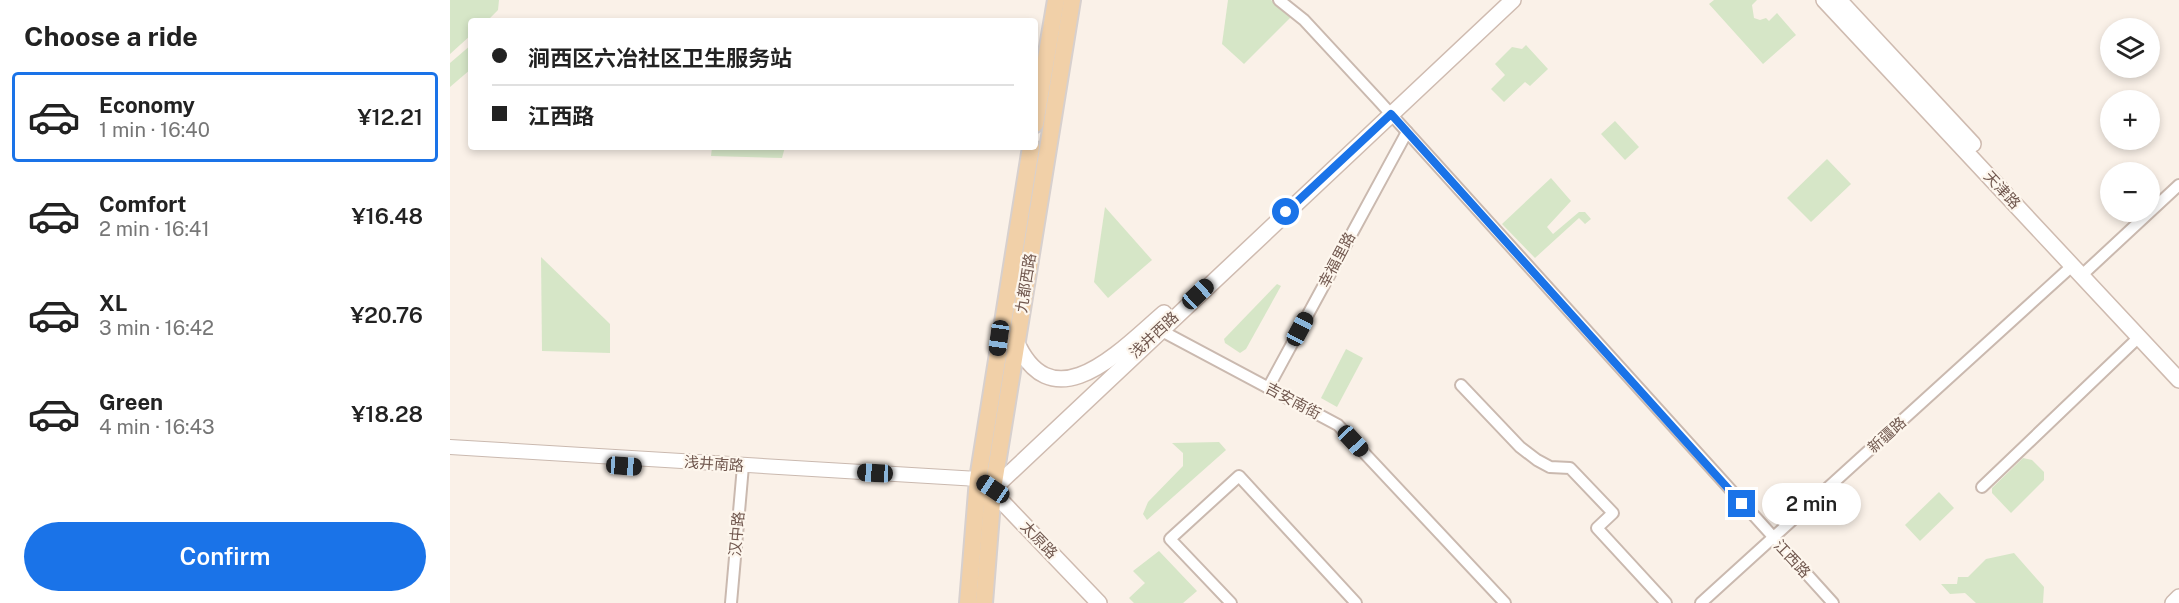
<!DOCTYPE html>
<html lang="en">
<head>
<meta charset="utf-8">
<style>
	:root { --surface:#fff; --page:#f2f2f2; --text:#222; --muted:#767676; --line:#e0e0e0; --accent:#1a73e8 }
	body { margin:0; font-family:"Public Sans","Noto Sans SC",sans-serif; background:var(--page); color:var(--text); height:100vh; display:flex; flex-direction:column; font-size:22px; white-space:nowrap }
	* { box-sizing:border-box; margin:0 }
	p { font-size:20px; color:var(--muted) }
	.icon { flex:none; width:33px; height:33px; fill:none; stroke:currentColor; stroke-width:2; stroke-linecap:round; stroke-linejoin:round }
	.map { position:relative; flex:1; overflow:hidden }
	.panel { display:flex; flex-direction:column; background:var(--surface); width:450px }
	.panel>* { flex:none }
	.top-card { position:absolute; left:18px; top:18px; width:570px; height:132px; border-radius:6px; box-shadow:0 3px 9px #0003; display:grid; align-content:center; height:132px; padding:0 24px; background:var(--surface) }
	.tools { position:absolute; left:1650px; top:18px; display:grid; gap:12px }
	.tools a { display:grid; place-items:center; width:60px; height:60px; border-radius:50%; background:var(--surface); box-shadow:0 3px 9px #0003; font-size:30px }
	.end { position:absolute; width:27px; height:27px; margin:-14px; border:8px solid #1a73e8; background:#fff; box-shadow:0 0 0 3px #fff }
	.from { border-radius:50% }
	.bubble { position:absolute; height:42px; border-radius:21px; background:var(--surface); box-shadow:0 3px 9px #0003; font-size:20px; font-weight:600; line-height:42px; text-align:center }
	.car { position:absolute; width:18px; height:36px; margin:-18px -9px; border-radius:8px; box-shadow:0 0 4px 2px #0007; background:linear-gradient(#222 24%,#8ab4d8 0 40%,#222 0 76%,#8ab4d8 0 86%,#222 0) }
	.top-card b { display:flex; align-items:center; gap:21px; height:57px; font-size:22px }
	.top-card b+b { border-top:2px solid var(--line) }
	.top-card i { width:15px; height:15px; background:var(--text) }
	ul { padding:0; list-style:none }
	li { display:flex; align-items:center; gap:18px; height:90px; margin:0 12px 9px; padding:0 12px; border:3px solid transparent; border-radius:6px }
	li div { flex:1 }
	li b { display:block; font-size:22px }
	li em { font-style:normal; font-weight:600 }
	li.selected { border-color:var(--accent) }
	li>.icon { width:54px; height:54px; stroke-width:1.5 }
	h2 { padding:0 24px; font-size:27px; line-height:72px }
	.button { display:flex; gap:12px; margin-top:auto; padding:12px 24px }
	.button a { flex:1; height:69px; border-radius:36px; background:var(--accent); color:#fff; font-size:24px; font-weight:600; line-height:69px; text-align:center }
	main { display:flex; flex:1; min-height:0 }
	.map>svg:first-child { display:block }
	.green { fill:#d6e6c7 }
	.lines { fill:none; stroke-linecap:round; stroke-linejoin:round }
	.minor-casing { stroke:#cab9af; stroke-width:14 }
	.tertiary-casing { stroke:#cab9af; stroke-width:16 }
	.secondary-casing { stroke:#cfbbb0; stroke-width:18 }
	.primary-casing { stroke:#d7d0ce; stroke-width:20 }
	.minor { stroke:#fff; stroke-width:10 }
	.tertiary { stroke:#fff; stroke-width:14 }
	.secondary { stroke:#fff; stroke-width:15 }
	.primary { stroke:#f1d0a8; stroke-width:16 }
	.route { stroke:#1a73e8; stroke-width:8 }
	.labels { text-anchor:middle; stroke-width:4.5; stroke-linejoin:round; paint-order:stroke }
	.street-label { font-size:15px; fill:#71584f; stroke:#fdf6ed }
</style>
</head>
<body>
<main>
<section class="panel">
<h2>Choose a ride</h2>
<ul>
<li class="selected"><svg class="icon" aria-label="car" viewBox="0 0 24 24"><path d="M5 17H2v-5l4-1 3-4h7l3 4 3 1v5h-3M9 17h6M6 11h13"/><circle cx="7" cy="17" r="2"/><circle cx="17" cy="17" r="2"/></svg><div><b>Economy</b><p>1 min · 16:40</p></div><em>¥12.21</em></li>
<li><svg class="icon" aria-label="car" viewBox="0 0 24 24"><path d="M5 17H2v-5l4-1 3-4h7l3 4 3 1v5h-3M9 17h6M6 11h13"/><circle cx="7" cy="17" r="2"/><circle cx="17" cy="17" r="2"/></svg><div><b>Comfort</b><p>2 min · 16:41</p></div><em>¥16.48</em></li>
<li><svg class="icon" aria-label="car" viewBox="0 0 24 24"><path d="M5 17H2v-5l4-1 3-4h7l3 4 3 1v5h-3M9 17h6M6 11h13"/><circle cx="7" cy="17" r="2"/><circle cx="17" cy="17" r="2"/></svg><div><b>XL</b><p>3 min · 16:42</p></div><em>¥20.76</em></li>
<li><svg class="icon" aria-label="car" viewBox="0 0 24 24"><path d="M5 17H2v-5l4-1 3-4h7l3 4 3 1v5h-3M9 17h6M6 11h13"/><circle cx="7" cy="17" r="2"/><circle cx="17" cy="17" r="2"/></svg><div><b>Green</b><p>4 min · 16:43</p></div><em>¥18.28</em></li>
</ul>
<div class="button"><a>Confirm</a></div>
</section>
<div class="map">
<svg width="1729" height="603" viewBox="0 0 1729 603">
	<rect width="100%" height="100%" fill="#faf1e8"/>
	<!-- green -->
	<g class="green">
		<polygon points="0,0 49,0 48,10 37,21 21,21 21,35 0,54"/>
		<polygon points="778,0 821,0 841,17 794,64 772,44"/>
		<polygon points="1264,0 1307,0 1302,5 1304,18 1310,20 1316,18 1319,21 1327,13 1346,35 1313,64 1259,4"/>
		<polygon points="21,45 21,69 0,87 0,63"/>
		<polygon points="1076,45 1098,69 1080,86 1075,82 1054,102 1041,89 1055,75 1045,64 1062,47 1072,49"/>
		<polygon points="1165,121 1189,147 1175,160 1151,134"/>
		<polygon points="262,147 335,147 332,158 261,156"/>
		<polygon points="1377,159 1401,184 1361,222 1337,198"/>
		<polygon points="1101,178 1121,201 1097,227 1103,234 1129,212 1135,212 1141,219 1135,224 1129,218 1085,258 1052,224"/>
		<polygon points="655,207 702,260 658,298 644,282"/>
		<polygon points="91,257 160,324 160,353 92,351"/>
		<polygon points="827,284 831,286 796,349 790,353 775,343 774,339"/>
		<polygon points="896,349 913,358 887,407 871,398"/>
		<polygon points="769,442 776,450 697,520 693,514 698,502 733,466 733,453 722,443"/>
		<polygon points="1573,458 1582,460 1594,472 1594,480 1561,513 1542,493 1542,488"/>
		<polygon points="1489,492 1504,508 1470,541 1455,525"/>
		<polygon points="709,551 747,591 733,603 684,603 679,598 695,583 683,571"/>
		<polygon points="1564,553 1594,587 1593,603 1526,603 1515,593 1500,594 1491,584 1507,584 1508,577 1518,577 1536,559"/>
	</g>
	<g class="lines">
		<!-- minor casing -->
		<g class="minor-casing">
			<g id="minor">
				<polyline points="829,0 854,20 930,102 1383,603"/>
				<polyline points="1632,275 1729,185"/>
				<polyline points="710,330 888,425 1055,603"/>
				<polyline points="1011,385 1070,447 1087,460 1100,467 1120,468 1163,513 1147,528 1216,603"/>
				<polyline points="818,388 957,132"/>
				<polyline points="1532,487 1689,337"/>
				<polyline points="281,603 293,466"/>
				<polyline points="781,603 720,539 789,476 906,603"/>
				<polyline points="1251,603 1622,266"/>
			</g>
		</g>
		<!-- tertiary casing -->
		<g class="tertiary-casing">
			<polyline id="tertiary" points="0,447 528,479"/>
		</g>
		<!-- secondary casing -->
		<g class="secondary-casing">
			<g id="secondary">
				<polyline points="1374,0 1729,380"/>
				<polyline points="1389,0 1523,144"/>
				<path d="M566,341c37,84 107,7 148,-28"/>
				<polyline points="537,486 649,603"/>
				<polyline points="543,489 1063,0"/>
				<polyline points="1723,603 1729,597"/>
			</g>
		</g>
		<!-- primary casing -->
		<g class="primary-casing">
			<g id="primary">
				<polyline points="585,124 606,0"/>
				<polyline points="518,603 528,479 581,147"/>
				<polyline points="534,603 543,489 622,0"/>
			</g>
		</g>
		<!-- minor -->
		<use href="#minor" class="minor"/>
		<!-- tertiary -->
		<use href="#tertiary" class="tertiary"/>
		<!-- secondary -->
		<use href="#secondary" class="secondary"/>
		<!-- primary -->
		<use href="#primary" class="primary"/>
	</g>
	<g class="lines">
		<!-- route -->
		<polyline class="route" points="836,212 941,114 1292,504"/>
	</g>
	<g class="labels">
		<!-- street labels -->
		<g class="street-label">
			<text transform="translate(1552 190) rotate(47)" y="5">天津路</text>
			<text transform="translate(887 260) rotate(-62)" y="5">幸福里路</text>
			<text transform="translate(576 283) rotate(-81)" y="5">九都西路</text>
			<text transform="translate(704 335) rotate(-43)" y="5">浅井西路</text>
			<text transform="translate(843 401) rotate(28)" y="5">吉安南街</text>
			<text transform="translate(1437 435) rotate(-42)" y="5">新疆路</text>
			<text transform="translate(264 464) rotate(4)" y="5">浅井南路</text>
			<text transform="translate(287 534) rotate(-85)" y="5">汉中路</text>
			<text transform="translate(589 540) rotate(46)" y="5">太原路</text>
			<text transform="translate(1342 559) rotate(47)" y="5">江西路</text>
		</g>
	</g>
</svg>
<div class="tools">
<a><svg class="icon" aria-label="layers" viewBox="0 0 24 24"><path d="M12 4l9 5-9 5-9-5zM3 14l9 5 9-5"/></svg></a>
<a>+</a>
<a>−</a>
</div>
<i class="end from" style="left:836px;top:212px"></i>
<i class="end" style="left:1292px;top:504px"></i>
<div class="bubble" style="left:1312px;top:483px;width:99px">2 min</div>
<i class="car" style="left:748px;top:294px;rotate:47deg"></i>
<i class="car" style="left:850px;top:329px;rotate:28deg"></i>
<i class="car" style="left:549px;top:338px;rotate:188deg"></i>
<i class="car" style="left:903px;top:441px;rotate:137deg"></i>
<i class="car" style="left:174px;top:466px;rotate:94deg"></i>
<i class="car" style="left:425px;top:473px;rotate:273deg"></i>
<i class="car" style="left:543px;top:489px;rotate:304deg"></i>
<div class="top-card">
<b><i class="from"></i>涧西区六冶社区卫生服务站</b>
<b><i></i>江西路</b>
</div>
</div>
</main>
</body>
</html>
